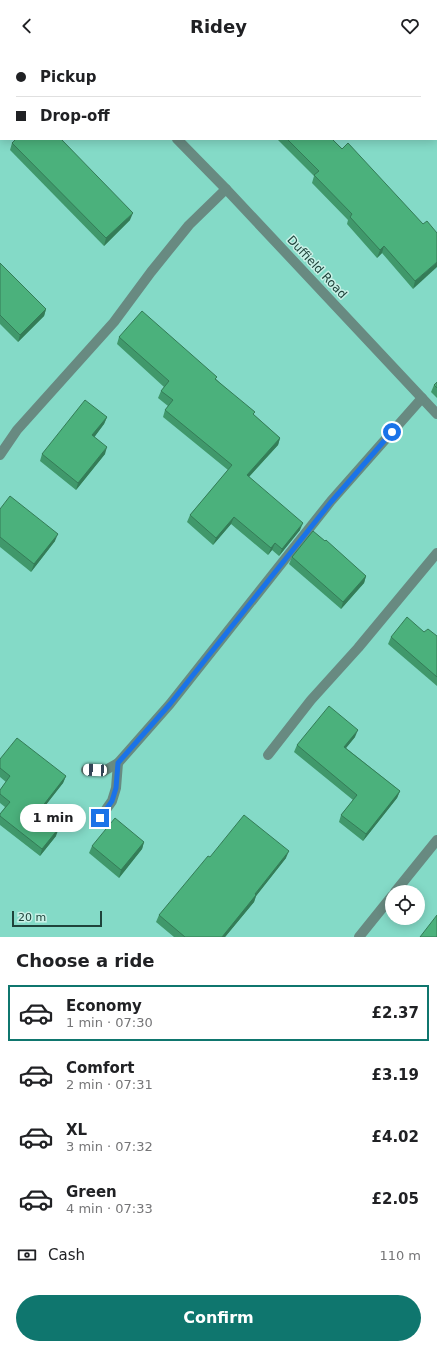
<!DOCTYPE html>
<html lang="en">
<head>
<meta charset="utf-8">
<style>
	:root { --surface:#fff; --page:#f6f6f6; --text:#202124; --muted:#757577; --line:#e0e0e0; --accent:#0f766e }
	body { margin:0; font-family:"DejaVu Sans",sans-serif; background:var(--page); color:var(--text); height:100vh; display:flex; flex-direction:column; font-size:15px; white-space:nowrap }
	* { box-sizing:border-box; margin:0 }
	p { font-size:13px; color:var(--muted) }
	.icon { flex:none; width:22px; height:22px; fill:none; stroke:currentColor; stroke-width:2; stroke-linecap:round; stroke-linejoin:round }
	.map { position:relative; height:885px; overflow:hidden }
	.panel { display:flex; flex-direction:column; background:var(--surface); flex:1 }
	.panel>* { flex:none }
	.banner { position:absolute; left:0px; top:0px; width:437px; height:88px; box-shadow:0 2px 10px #0003; display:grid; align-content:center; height:88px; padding:0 16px; background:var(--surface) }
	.tools { position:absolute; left:385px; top:833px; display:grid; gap:8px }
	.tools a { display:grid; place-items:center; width:40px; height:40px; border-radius:50%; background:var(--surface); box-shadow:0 2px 10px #0003; font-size:20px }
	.scale { position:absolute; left:12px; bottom:10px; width:90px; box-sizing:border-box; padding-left:4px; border:2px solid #1f433b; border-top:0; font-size:11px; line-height:14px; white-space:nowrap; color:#1f433b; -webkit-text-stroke:3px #c9f1e7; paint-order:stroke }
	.end { position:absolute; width:18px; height:18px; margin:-9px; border:5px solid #1a73e8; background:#fff; box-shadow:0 0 0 2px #fff }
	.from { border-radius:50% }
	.bubble { position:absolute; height:28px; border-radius:14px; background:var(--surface); box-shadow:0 2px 10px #0003; font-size:13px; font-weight:800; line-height:28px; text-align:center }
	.car { position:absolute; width:12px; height:24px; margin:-12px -6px; border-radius:5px; box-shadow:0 0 3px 1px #0007; background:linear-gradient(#fff 24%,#345 0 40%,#fff 0 76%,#345 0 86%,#fff 0) }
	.banner b { display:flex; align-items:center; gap:14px; height:38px; font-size:15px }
	.banner b+b { border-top:1px solid var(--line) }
	.banner i { width:10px; height:10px; background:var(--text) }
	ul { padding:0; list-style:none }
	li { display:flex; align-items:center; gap:12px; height:56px; margin:0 8px 6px; padding:0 8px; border:2px solid transparent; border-radius:0px }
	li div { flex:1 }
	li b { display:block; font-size:15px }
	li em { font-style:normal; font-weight:800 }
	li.active { border-color:var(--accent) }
	li>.icon { width:36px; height:36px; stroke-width:1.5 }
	h2 { padding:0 16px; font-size:18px; line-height:48px }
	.pay { display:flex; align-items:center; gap:10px; height:44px; padding:0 16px; font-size:15px }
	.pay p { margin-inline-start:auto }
	.action { display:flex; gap:8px; margin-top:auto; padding:8px 16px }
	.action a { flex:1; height:46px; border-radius:24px; background:var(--accent); color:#fff; font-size:16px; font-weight:800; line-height:46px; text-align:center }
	header { display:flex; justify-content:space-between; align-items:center; height:52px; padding:0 16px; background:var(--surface); font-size:18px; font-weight:800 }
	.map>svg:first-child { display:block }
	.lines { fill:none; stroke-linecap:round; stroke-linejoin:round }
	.minor { stroke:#688a81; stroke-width:10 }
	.wall { fill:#40986b }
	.shaded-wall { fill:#347c57 }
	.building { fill:#4bb17c; stroke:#347c57 }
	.route { stroke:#1a73e8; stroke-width:5 }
	.labels { text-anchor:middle; stroke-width:3; stroke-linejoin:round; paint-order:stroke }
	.street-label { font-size:12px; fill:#1f433b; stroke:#c9f1e7 }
</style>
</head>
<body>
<header><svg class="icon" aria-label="back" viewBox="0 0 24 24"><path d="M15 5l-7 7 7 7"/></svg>Ridey<svg class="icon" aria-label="heart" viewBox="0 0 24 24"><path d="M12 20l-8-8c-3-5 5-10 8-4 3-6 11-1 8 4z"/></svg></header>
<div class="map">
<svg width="437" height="885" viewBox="0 0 437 885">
	<rect width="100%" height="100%" fill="#84dac7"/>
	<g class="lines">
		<!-- minor -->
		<g class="minor">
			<polyline points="94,0 95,1"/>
			<polyline points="41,1 42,0"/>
			<polyline points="0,33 1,32"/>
			<polyline points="177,87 226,137 437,362"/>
			<polyline points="0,403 17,378 114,270 151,220 189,173 226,137"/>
			<polyline points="268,703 311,648 358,596 437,501"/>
			<polyline points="86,718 104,719 118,711 170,652 331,449 422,346"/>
			<polyline points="100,766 112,749 116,736 118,711"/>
			<polyline points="395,840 437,788"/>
			<polyline points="359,885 392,844"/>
		</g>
	</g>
	<!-- wall -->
	<g class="wall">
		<polygon points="277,87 332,87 423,172 437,181 413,237 382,201 377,206 347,172 348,168 312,131 314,124"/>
		<polygon points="12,91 130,168 104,194 10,98"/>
		<polygon points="0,211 46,257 44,264 18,290 0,272"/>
		<polygon points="119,285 216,327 254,363 280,386 278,393 249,425 300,478 279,504 272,498 268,503 231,472 213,493 187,470 190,463 228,418 163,365 165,358 168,354 158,346 161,339 164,335 117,292"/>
		<polygon points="437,330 437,346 431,340 434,333"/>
		<polygon points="107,365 104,372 94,385 105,402 76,438 40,409 42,402"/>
		<polygon points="0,457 55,489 31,520 0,495"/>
		<polygon points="292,505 366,524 364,531 341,557 289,512"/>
		<polygon points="424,580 437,584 437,634 388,592 391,585"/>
		<polygon points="355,685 346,696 400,739 397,746 363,789 339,770 341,763 353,748 294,700 297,693"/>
		<polygon points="0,707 66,724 63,731 39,761 56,784 40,804 0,773 0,762 5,755 0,751 0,738 6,730 0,725"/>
		<polygon points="144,790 142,797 119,826 89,801 92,794"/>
		<polygon points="210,805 286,806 256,844 254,850 225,885 174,885 156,870 159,863"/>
	</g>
	<!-- shaded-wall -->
	<g class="shaded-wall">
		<polygon points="133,161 130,168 104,194 106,186"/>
		<polygon points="384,194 382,201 377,206 380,198"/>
		<polygon points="437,210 437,215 413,237 415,229"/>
		<polygon points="46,257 44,264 18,290 20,283"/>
		<polygon points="107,365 104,372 90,391 92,383"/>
		<polygon points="280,386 278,393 244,430 247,423"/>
		<polygon points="107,395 105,402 76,438 78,431"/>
		<polygon points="234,465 231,472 213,493 216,486"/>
		<polygon points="303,471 300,478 279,504 282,497"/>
		<polygon points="58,482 55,489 31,520 34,512"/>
		<polygon points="275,491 272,498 268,503 271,496"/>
		<polygon points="366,524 364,531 341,557 343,550"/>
		<polygon points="358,678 355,685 341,702 344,695"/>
		<polygon points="66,724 63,731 35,767 38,760"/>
		<polygon points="400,739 397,746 363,789 366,782"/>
		<polygon points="59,776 56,784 40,804 42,797"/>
		<polygon points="144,790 142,797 119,826 121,818"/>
		<polygon points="289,799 286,806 256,844 254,850 225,885 222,885"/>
	</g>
	<!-- building -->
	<g class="building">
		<polygon points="197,0 267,0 266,1 198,1"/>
		<polygon points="16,87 61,87 133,161 106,186 12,91"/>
		<polygon points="287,87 332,87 342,97 348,91 423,172 427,169 437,181 437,210 415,229 384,194 380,198 350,165 352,162 314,123 319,119"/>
		<polygon points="0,211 46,257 20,283 0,263"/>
		<polygon points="142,259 217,325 215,327 255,360 253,362 280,386 247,423 303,471 282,497 275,491 271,496 234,465 216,486 190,463 232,413 165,358 173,348 161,339 169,329 119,285"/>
		<polygon points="437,330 437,336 434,333"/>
		<polygon points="85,348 107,365 92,383 107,395 78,431 42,402"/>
		<polygon points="10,444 58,482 34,512 0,485 0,457"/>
		<polygon points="313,479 325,489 326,488 366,524 343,550 292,505"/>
		<polygon points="407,565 424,580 428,577 437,584 437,625 391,585"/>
		<polygon points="329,654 358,678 344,695 400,739 366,782 341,763 357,743 297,693"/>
		<polygon points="17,686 66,724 38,760 59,776 42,797 0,764 0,762 10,750 0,742 0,738 10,724 0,716 0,707"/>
		<polygon points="244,763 289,799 255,842 256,843 222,885 185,885 159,863 208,804 210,805"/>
		<polygon points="115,766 144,790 121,818 92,794"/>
		<polygon points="437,863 437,885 420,885"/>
	</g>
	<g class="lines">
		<!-- route -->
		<polyline class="route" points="100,766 112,749 116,736 118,711 170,652 331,450 392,380"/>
	</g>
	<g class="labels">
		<!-- street labels -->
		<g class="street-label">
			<text transform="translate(317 215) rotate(47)" y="4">Duffield Road</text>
		</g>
	</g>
</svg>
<div class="tools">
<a><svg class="icon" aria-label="locate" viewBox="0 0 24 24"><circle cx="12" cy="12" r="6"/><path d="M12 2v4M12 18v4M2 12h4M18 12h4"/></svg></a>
</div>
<div class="scale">20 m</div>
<i class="end from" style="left:392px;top:380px"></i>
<i class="end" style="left:100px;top:766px"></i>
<div class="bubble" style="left:20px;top:752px;width:66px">1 min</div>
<i class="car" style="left:95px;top:718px;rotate:273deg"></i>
<div class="banner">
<b><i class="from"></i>Pickup</b>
<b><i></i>Drop-off</b>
</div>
</div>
<section class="panel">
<h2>Choose a ride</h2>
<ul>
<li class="active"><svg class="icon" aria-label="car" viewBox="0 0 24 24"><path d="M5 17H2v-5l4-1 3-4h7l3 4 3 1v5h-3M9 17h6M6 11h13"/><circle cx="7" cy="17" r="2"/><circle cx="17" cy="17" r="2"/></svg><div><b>Economy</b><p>1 min · 07:30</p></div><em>£2.37</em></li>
<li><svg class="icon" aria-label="car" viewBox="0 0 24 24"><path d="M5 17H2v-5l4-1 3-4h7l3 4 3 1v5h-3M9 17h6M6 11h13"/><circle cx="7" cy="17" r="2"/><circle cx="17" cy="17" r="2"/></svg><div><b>Comfort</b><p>2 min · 07:31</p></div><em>£3.19</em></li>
<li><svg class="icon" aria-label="car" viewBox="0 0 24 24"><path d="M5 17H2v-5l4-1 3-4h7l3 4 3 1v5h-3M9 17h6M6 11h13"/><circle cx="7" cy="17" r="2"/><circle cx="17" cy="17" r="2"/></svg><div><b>XL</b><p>3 min · 07:32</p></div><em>£4.02</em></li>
<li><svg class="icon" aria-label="car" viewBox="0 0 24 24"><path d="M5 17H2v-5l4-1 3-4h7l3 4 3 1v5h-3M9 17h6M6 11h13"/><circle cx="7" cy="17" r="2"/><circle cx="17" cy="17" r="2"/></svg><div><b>Green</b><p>4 min · 07:33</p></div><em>£2.05</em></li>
</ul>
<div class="pay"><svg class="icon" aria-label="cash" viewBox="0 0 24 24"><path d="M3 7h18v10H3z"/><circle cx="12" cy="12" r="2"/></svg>Cash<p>110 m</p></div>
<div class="action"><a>Confirm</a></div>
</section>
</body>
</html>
